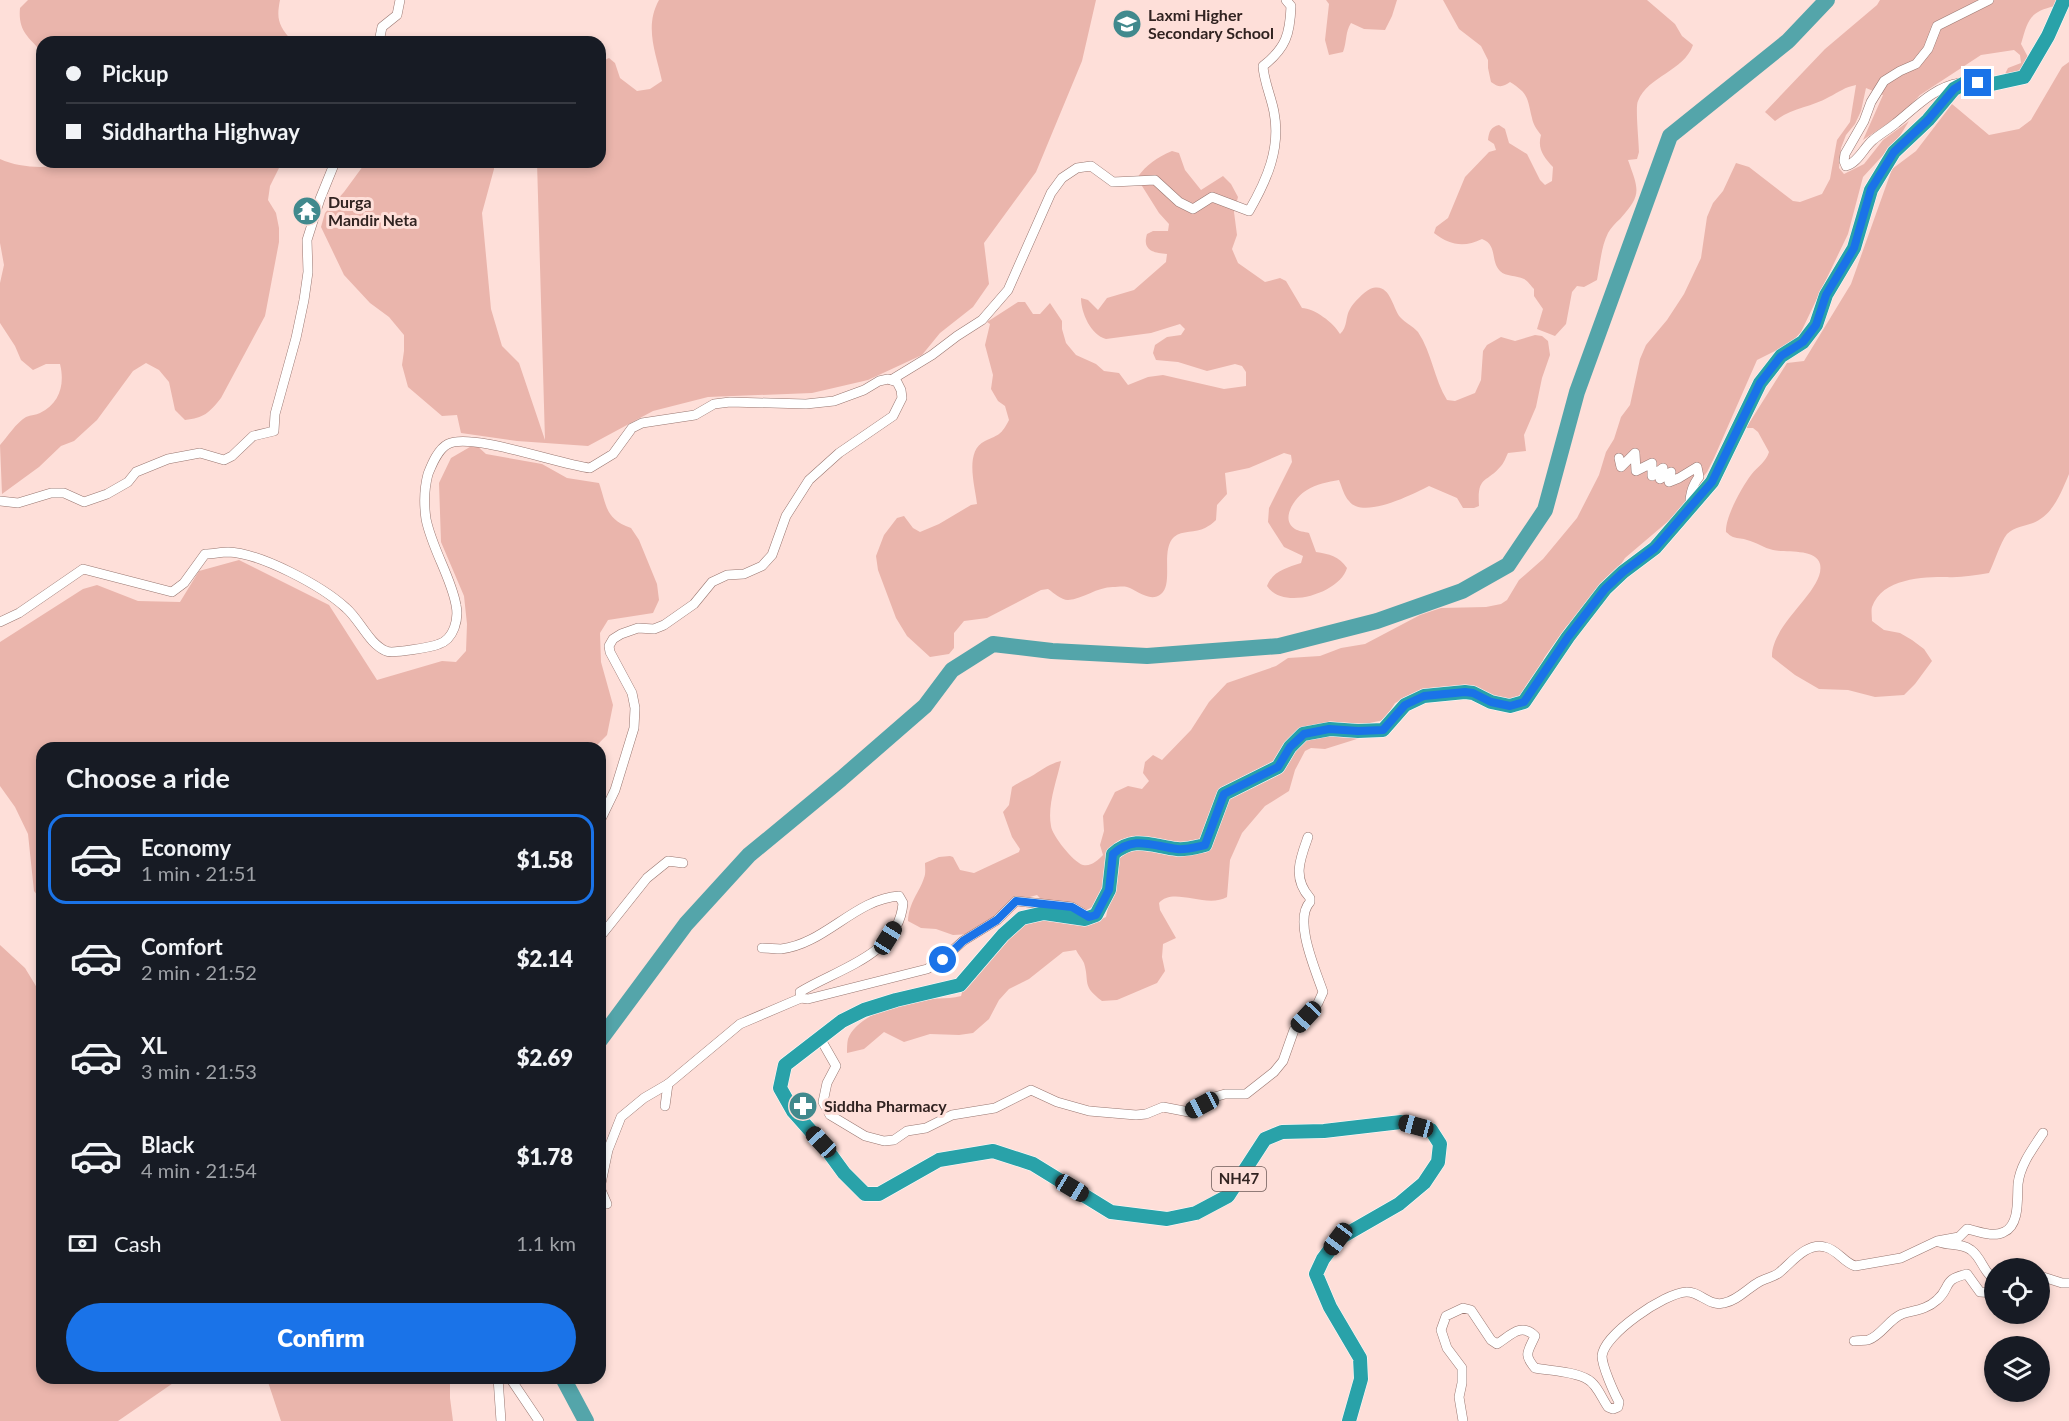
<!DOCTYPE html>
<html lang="en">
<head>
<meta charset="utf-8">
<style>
	:root { --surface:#171b24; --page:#20242c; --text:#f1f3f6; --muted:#9ea1a6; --line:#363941; --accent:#1a73e8 }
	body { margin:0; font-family:Lato,sans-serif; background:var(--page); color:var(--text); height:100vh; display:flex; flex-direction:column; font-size:22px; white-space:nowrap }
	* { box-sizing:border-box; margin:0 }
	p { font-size:20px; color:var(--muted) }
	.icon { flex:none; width:33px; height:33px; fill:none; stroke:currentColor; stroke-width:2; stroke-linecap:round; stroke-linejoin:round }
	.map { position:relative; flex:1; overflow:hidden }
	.side { position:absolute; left:36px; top:742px; width:570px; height:642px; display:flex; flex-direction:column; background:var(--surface); border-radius:18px; box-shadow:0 3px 9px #0003 }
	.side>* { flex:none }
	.top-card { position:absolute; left:36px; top:36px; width:570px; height:132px; border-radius:18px; box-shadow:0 3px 9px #0003; display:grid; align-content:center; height:132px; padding:0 30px; background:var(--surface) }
	.controls { position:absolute; left:1984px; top:1258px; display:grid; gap:12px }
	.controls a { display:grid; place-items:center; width:66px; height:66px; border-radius:50%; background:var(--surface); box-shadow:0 3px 9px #0003; font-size:30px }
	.end { position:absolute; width:27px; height:27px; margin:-14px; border:8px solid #1a73e8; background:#fff; box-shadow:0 0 0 3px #fff }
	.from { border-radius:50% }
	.car { position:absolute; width:18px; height:36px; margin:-18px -9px; border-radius:8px; box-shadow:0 0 4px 2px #0007; background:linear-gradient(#222 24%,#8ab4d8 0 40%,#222 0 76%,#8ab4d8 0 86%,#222 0) }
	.top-card b { display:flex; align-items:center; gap:21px; height:57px; font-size:22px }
	.top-card b+b { border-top:2px solid var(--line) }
	.top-card i { width:15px; height:15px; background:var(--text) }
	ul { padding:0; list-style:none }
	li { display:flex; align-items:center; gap:18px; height:90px; margin:0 12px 9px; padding:0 18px; border:3px solid transparent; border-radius:18px }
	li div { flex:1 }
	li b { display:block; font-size:22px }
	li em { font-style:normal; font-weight:800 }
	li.selected { border-color:var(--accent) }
	li>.icon { width:54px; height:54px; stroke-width:1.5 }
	h2 { padding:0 30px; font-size:27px; line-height:72px }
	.pay { display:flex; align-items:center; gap:15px; height:66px; padding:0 30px; font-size:22px }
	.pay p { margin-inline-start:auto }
	.primary-button { display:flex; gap:12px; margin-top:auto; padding:12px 30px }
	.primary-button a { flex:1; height:69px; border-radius:36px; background:var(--accent); color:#fff; font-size:24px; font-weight:800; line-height:69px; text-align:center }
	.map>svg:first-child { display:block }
	.green { fill:#eab5ac }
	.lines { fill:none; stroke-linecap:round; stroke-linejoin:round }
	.river { stroke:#54a5aa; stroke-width:16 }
	.minor-casing { stroke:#987670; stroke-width:10 }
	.highway-casing { stroke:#fff; stroke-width:15 }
	.minor { stroke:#fff; stroke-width:9 }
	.highway { stroke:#29a2a9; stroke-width:14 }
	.route { stroke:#1a73e8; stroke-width:8 }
	.labels { text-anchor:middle; stroke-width:6; stroke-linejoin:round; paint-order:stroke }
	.shield { fill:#fedfd9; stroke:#6e5b58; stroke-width:1.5 }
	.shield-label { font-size:15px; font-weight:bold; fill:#312321 }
	.poi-label { font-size:16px; font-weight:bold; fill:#312321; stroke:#fedfd9; text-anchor:start }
</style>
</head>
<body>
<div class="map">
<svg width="2069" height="1421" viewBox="0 0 2069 1421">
	<rect width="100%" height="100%" fill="#fedfd9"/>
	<!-- green -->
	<g class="green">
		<path d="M28,0h252c-4,20 -1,26 12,41l-250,1v10c-15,-16 -24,-22 -22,-44z"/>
		<path d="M659,0h437l-14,61 -46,111 -52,71 5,41 -16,23 -33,26 -18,22 -54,25 -56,13 -104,4 -55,14 -65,35 -71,-5 -56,-8 -4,-18 -15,1 -34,-29 -6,-22 2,-14v-16l-15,-18 -19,-14 -26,-28 -23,-48 4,-14 19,-21 22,-30h128v7l-12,44 9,96 11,37 17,17 26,77 -8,-278h63v-100l9,-4 6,5 5,15 17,13 13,-2 12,-8c-6,-28 -18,-54 -3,-81z"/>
		<path d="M1326,0h71l-5,16 -7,14 -21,-1 -13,-6c-6,9 -4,19 -8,29l-14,3 -4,-15 4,-36z"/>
		<path d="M1443,0h204l28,24 7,12 11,9c-9,26 -45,31 -55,56 -3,5 1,42 1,51l-2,7 -9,1c11,31 14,34 -8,59 -5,4 -9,9 -12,14 -7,14 -8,32 -11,47l-13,7 -7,-1 -5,6 -6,32 -11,12 -18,-7 6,-20 -9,-13v-7c-3,-3 -6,-8 -10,-10 -8,-4 -18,-2 -24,-8 -10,-10 -2,-26 -18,-32 -18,9 -33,6 -48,-6l2,-6 12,-9 17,-41 24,-25 7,-2 -2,-6 -6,-4c1,-9 3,-13 11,-15l6,4 4,14 18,11 13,26 5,5 7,-4 1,-14c-9,-10 -16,-18 -12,-32 -4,-5 -8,-11 -9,-17 -5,-20 -3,-24 -22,-36 -7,5 -11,6 -19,0l-3,-14v-8l-7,-14 -22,-17z"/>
		<path d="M1880,0h179l-4,6c-26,6 -27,14 -34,38l8,15 -8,12 -17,5 4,-8 13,-5 -1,-8 -6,-5 -33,5 -61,40 -17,18 -40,27 20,-45 -17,-7 -5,23 -6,13 -9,11 -5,13 -2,20 5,6 20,-10 19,-24 26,-19 -11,18 -35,38 -15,57 -47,98 -10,11 -34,17 -43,98 -7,14 -13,16 -5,11 -17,19 -47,40 -20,31 -39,38 -22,31 -7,20 -14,16 -7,4 -7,1 -57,-11 -35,4 -22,11 -11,17 -29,6 -6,6 11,6 -35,11 -14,-1 -6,3 -10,19 -6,21 -24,15 -23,27 -12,27 -3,37c-21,12 -54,-11 -68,6l1,7 16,28 -13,6 -1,13 3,14 -8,12 -40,17 -15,1c-21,-16 -12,-18 -18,-38 -2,-4 -6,-9 -8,-13l-13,2 -34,27 -20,10 -10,11 -10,19 -16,14 -14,2 -29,-1 -26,8 -20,-10 -20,17 -17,4c0,-5 0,-10 1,-14 7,-21 47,-36 67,-39 15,-3 31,0 46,-4l2,-7 16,-25 42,-39 21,-6 48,5 16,-7 6,-28c-23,24 -27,25 -60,22l-15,-16 -11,3 -7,-2 -7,2 -17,20 -23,16 -19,1 -17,-6 -15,-1 -13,-7c1,-19 11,-28 16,-43 2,-4 1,-11 1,-15l14,-6 11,-1 3,1 7,13 14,3 45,-21 1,-3 -8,-12 -9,-25 6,-7 3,-18c6,-4 12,-7 18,-10 11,-6 18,-13 31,-16 -4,19 -14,44 -10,65 1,9 22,36 32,39 8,2 15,-5 20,-10l-3,-10 4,-14 -1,-15 12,-24 13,-6 14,3 7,-8 -6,-8 2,-11 8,-7 9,5 29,-30 18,-28 18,-19 49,-17 12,-8 32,-2 21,-8 24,-4 55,-29 21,-7 45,-1 15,-3 6,-4 12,-20 24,-21 34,-41 22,-43 7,-23 8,-13 7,-22 9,-12 10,-46 6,-14 21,-25 17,-26 17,-36 6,-41 6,-14 10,-12 13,-28 13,4 44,34 7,1 22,-8 8,-15 7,-39 13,-18 6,-37c-11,2 -17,7 -27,12 -17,10 -38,11 -54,24l-10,-9 60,-63 52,-44z"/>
		<path d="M2069,62v412c-8,19 -16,41 -36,49 -8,3 -19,4 -26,11 -7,9 -13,29 -18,39 -14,2 -29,5 -42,4 -24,0 -65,1 -75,30 -1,3 0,10 0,14l12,9 16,3 12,7 12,9 8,12 -17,23 -11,11 -29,2 -27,-7 -29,-1 -24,-14 -23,-18c-1,-34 54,-67 48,-93 -4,-16 -34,-11 -47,-14 -9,-2 -17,-8 -26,-10 -4,-2 -9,-1 -14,-3 -3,-1 -4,-3 -7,-5 -1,-15 16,-45 25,-57 7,-9 15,-13 18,-23l-11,-20 -5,-4h-7l41,-65 17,-2 47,-77 41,-115 24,-18 36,-47 37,31 30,-6 12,-9 31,-53z"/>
		<path d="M1172,151l7,2 6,17 16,20 22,-14 8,8 7,13 -4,15 3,23 -5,14 6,14 27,19 15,-4 6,3 16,27c12,0 32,15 38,26 8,-7 5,-17 10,-25 3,-6 14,-17 20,-20 20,-8 22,18 30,28 5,6 13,9 18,15 14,21 16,47 29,68l8,1 20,-8 6,-13 2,-29 4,-6 14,-8 14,4 20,-6 7,1 6,5 2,14 -8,23 -6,29 -12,28 2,16 -18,2c-2,4 -4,10 -7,13 -15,18 -24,9 -22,40l-5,2h-11l-6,-10 -28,-12c-16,8 -66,34 -80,15 -5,-5 -7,-14 -10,-21 -11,2 -23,4 -32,10 -11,6 -28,29 -12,39 3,2 10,3 14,4l7,19c13,2 23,4 31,16 -7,25 -64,43 -80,18 6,-15 19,-18 34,-23l2,-7 -19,-9 -16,-25 1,-14 23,-46 -1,-7 -7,-2 -35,15 -24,5 2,21 -10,11 -1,15c-3,3 -7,6 -11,8 -9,5 -23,2 -31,9 -14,13 0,47 -13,57 -11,9 -24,-4 -34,-7 -4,-1 -10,0 -14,0 -16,0 -30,12 -45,13 -7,0 -14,-7 -20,-11l-7,1 -54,28 -23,3 -10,12v15l-5,6 -19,3 -23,-21 -11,-18 -18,-48 -2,-14 8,-21 13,-17 7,-2 9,12 7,4 19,-8 32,-19 6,-1c-2,-18 -13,-53 8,-63 15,-7 16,-6 24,-21l-4,-14 -7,-5 -7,-12 2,-14 -8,-30 5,-21 -3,-2 31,-20h7l8,12h7l10,-11 12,18v8l4,14 10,12 20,9 8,7 15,2 9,12 20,-8 15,-2 61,14 22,-3v-14l-4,-6 -7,-2 -28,7 -29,-9 -22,-2 -3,-7 2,-8 12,-8 14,-2 4,-6 -5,-5 -29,9 -45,6c-15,-4 -25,-26 -25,-41l7,2 10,10 9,-12 27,-8 32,-28 1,-8c-14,-1 -25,-4 -20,-20l6,-3h15l1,-7 -10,-11 -22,-35c10,-14 19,-20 35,-27z"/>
		<path d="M0,159c22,10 52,10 74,3h208l-12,24 -2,14 8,13 3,15v14l-14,74 -44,82c-12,15 -17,20 -36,22l-10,-10 -6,-28 -10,-12 -13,-7 -13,8 -36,49 -23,21 -13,5 -22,21 -37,27 -2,-49c8,-9 16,-22 26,-28 5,-2 10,-2 14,-4 20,-10 25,-29 20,-49h-14l-13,6 -12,-10 -6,-14 -15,-23v-40l4,-18 -4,-22z"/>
		<path d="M475,444l11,10 56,10 25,14 32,5c8,23 6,36 32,45l8,12 18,44 2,16 -6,13 -45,7 -8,13 1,29 12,43 -6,30 -13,13h-552v153l-8,-10 -6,-57 -13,-27 -15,-21v-144l83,-53 14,-4 41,16 42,1 19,-31 40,-11 90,45 48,75 65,-19 14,1 10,-11 1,-27 -3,-28 -23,-54 -2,-59 12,-25z"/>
		<polygon points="0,945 25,968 42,996 42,1378 179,1379 118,1421 0,1421"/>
		<polygon points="267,1379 450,1379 450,1398 453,1421 281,1421"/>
	</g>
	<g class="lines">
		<!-- river -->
		<g class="river">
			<polyline points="600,1040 686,924 749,855 841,779 925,706 952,670 993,644 1052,651 1147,656 1279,646 1377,621 1462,591 1508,565 1545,510 1577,392 1670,136 1788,41 1827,0"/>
			<polyline points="563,1378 586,1421"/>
		</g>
		<!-- minor casing -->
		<g class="minor-casing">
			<g id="minor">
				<polyline points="379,42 382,27 397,15 400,0"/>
				<path d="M1960,83c-26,4 -44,24 -64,40 -7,6 -16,11 -23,17 -9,7 -15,23 -27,26l-2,-5 1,-7 19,-33 7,-19 13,-21 16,-10 16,-7 12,-15 9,-23 52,-26"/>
				<path d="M891,380l41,-25 25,-19 25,-16 26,-30 43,-97 11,-15 15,-10 14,-2 22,16 42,-2 24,22 14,7 19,-12 37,14c18,-31 32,-63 25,-99 -3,-16 -10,-30 -11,-46 23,-18 27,-32 28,-60l-5,-6"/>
				<path d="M1619,458l2,9 14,-14 1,18 16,-8v13l11,-8 -3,11 11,-7 -2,10 10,-4 18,-11 2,10c-7,8 -10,21 -9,31"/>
				<polyline points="0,501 18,503 51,493 64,493 84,502 107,494 128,482 136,472 168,459 200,453 224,460 232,456 253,436 274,431 275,414 296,338 304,300 308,272 307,240 320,199 335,162"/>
				<path d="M0,622l19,-9 64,-44 89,23 12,-9 21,-29c8,0 16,-2 23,-2 33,1 94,34 118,56 14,12 23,36 40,43 6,3 46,-4 53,-7 15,-5 20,-25 17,-39 -5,-28 -24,-56 -30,-86 -2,-14 -2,-30 2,-45 4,-10 10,-25 20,-30 23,-12 113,21 142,24l23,-14 19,-26 10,-5 53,-8 19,-11 16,-2 76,2 28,-3 30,-11 15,-9 9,-2 9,3 4,8 1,8 -9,18 -54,37 -30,27 -23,36 -14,39 -10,11 -18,8 -17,1 -15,7 -18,22 -30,21 -10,4 -16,-1 -17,6 -8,5 -4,7 1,6 22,41 3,15 -1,20 -19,62 -15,31"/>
				<polyline points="600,937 647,878 668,861 683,863"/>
				<path d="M762,948c6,0 13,1 19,1 44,-5 74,-50 118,-53l4,7c-4,52 -66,66 -103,89l1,6 7,1 119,-30 16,-10 20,-18 34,-21 19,-19 56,6 17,10"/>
				<path d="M820,1038l16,28 -9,17 -4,19 7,13 35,21 19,5 10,-1 13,-9 19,-3 26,-13 43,-7 36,-18 26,12 32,9 47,4 10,-1 17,-7 26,5 22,-14 14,-4h21l28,-22 9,-11 11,-31 24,-27 5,-11c-7,-21 -30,-72 -13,-90v-4c-18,-20 -10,-39 -2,-61"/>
				<polyline points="665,1106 668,1084 740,1024 801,998"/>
				<polyline points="607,1204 600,1188 608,1150 621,1117 644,1098 668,1084"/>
				<path d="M1939,1242c11,4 23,1 32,8 11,8 12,22 24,30"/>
				<polyline points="2040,1276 2062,1283 2069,1283"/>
				<path d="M1854,1341c4,-1 10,0 14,-1 13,-4 21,-21 34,-26 13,-4 24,-4 35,-14 15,-13 4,-20 30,-26l13,18 15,1"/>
				<polyline points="498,1378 501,1421"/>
				<polyline points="510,1378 539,1421"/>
				<path d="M1463,1421l-4,-24 3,-14v-15l-15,-20 -6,-18 5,-14 17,-8 8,2 20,30 6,4c13,-8 24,-22 38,-8 -7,16 -12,18 0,32 16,3 37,3 52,11 10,5 15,20 21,28l5,2 5,-2 1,-5c-5,-9 -17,-36 -17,-46 2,-22 63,-63 84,-64 14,-1 23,15 38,11 13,-2 24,-15 35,-21 6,-4 16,-5 21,-10 12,-10 27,-30 45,-25 13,3 18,15 30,19l46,-8 36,-17 22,-4 8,-8c11,2 26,9 37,3 16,-7 13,-34 14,-48 2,-19 15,-36 25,-51"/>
			</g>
		</g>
		<!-- highway casing -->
		<g class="highway-casing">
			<path id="highway" d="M1349,1421l12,-42 -1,-21 -30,-51 -14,-33 7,-15 15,-20 61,-35 25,-21 14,-21 2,-18 -9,-14 -30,-8 -77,9 -42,1 -17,7 -37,57 -32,17 -29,6 -56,-7 -78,-48 -40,-13 -54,9 -60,34h-14l-21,-21 -19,-26 -32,-36 -13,-23 5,-23 57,-44 22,-11 32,-10 64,-15 43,-50 19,-17 22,-5 41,6 11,-4 13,-25 4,-36c21,-19 39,-8 64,-5 9,1 19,-2 28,-4l19,-51 54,-27 12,-20 13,-13 27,-5 28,2 25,-1 22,-25 19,-9 41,-4 8,1 18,9 19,4 14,-4 44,-65 37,-48 18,-17 32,-24 57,-66 48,-99 21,-27 22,-14 13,-17 10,-30 28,-47 17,-58 23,-38 34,-32 26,-31 11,-6 27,1 32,-7 24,-41 16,-36"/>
		</g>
		<!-- minor -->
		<use href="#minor" class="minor"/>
		<!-- highway -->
		<use href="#highway" class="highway"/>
	</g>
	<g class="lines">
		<!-- route -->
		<path class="route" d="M943,960l20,-19 34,-21 19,-19 56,6 17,10 7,-2 13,-25 4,-36c21,-19 39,-8 64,-5 9,1 19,-2 28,-4l19,-51 54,-27 12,-20 14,-13 25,-5 29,2 25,-1 22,-25 19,-9 41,-4 8,1 18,9 19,4 14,-4 44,-65 37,-48 18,-17 32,-24 57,-66 48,-99 21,-27 22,-14 13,-17 10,-30 28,-47 17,-59 23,-37 34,-32 26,-31 11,-7 13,1"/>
	</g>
	<!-- icons -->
	<defs>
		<g id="school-disc" transform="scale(1.5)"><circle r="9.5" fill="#41898d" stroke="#fedfd9"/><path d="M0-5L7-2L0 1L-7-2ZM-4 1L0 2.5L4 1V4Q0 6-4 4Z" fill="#fff"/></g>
		<g id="temple-disc" transform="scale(1.5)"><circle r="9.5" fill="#41898d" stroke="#fedfd9"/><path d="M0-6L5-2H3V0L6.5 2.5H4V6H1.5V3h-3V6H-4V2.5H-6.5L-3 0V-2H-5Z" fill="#fff"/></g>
		<g id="pharmacy-disc" transform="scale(1.5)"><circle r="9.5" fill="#41898d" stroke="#fedfd9"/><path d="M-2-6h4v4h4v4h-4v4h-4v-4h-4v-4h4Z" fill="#fff"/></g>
	</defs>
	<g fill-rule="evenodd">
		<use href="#school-disc" x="1127" y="24"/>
		<use href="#temple-disc" x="307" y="211"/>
		<use href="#pharmacy-disc" x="803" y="1106"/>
	</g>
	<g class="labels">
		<!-- shield labels -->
		<rect class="shield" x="1212" y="1167" width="54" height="24" rx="4.5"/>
		<g class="shield-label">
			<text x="1239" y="1184">NH47</text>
		</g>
		<!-- poi labels -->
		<g class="poi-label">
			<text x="1148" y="21">Laxmi Higher<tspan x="1148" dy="18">Secondary School</tspan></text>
			<text x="328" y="208">Durga<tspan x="328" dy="18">Mandir Neta</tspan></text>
			<text x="824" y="1112">Siddha Pharmacy</text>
		</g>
	</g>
</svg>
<div class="controls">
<a><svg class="icon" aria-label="locate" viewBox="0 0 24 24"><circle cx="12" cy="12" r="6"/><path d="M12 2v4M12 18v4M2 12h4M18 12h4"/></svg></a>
<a><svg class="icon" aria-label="layers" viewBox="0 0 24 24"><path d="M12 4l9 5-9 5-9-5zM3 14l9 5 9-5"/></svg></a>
</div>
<i class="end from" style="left:943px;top:960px"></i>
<i class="end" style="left:1978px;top:83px"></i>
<i class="car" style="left:888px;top:938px;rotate:32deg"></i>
<i class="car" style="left:1306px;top:1017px;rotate:223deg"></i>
<i class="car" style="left:1202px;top:1105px;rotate:242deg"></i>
<i class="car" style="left:1416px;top:1126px;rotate:285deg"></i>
<i class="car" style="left:821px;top:1142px;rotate:317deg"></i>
<i class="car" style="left:1072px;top:1188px;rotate:121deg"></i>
<i class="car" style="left:1338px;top:1239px;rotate:217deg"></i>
<div class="top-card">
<b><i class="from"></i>Pickup</b>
<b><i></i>Siddhartha Highway</b>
</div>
<section class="side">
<h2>Choose a ride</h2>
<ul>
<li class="selected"><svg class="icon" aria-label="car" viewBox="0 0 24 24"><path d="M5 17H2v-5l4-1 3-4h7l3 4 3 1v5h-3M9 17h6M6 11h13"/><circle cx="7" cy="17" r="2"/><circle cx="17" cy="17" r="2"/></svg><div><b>Economy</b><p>1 min · 21:51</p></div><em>$1.58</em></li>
<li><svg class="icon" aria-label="car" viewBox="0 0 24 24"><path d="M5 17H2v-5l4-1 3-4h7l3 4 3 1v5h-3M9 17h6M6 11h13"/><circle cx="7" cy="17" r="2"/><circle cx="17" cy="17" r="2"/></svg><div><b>Comfort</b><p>2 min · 21:52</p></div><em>$2.14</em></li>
<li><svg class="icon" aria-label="car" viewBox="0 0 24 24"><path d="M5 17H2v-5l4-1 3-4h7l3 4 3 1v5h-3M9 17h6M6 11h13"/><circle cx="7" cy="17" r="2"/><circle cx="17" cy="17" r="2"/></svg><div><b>XL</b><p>3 min · 21:53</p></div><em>$2.69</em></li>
<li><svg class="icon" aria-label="car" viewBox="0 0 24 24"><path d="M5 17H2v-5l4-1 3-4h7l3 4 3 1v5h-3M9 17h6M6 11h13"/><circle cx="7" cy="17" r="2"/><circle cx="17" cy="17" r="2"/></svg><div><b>Black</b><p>4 min · 21:54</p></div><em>$1.78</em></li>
</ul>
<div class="pay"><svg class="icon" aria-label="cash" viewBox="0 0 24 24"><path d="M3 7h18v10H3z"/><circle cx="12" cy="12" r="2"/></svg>Cash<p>1.1 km</p></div>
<div class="primary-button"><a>Confirm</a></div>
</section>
</div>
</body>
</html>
